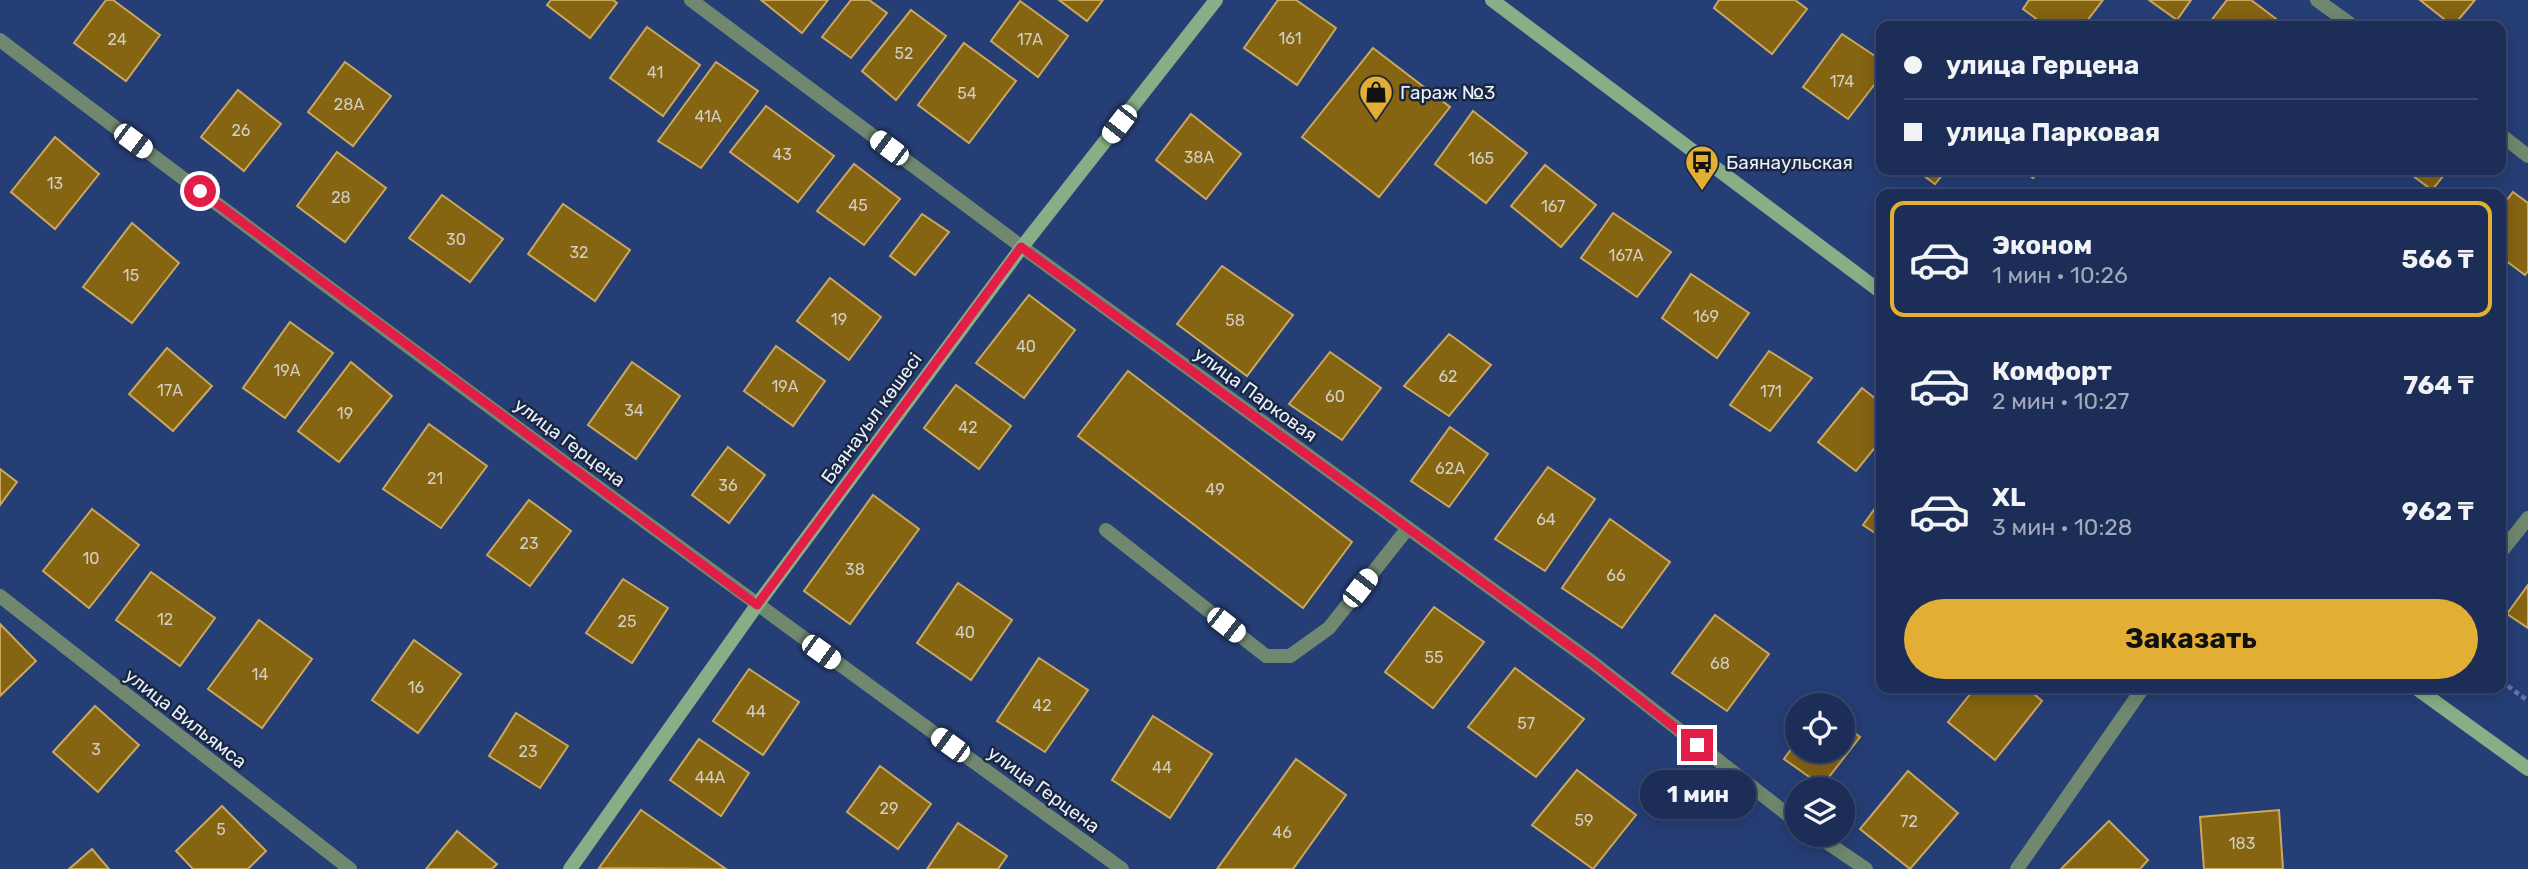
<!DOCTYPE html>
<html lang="ru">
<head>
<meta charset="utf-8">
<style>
	:root { --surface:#1c2e58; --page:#293a61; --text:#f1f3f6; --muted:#a0a8ba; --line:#3a4a6e; --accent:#e2af34 }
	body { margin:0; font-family:Rubik,sans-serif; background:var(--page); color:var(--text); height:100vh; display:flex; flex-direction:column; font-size:26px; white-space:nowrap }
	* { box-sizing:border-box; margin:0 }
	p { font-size:23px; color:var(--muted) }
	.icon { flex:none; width:38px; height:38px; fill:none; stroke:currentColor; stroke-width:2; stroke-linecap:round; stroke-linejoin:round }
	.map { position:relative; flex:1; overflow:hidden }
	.panel { position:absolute; left:1876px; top:189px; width:630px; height:504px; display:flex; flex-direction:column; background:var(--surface); border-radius:14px; box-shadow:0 4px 18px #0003,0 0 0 2px var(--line) }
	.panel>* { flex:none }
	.banner { position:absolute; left:1876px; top:21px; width:630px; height:154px; border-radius:14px; box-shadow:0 4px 18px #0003,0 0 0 2px var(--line); display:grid; align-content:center; height:154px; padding:0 28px; background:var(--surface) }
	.controls { position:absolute; left:1785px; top:693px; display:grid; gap:14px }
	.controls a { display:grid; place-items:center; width:70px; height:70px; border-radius:50%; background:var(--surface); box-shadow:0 4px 18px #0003,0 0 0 2px var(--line); font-size:35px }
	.end { position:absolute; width:32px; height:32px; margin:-16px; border:9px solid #e11d48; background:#fff; box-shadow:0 0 0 4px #fff }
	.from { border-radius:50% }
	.bubble { position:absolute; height:49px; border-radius:24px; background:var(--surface); box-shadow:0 4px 18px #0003,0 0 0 2px var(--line); font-size:23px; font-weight:700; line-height:49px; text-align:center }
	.car { position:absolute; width:21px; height:42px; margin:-21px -10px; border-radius:9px; box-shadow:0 0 5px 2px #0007; background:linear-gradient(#fff 24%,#345 0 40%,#fff 0 76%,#345 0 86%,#fff 0) }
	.banner b { display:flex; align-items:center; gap:24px; height:66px; font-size:26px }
	.banner b+b { border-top:2px solid var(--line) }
	.banner i { width:18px; height:18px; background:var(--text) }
	ul { padding:12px 0 0; list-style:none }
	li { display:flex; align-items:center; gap:21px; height:116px; margin:0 14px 10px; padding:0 14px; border:4px solid transparent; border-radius:14px }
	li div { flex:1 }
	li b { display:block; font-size:26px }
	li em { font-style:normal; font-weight:700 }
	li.active { border-color:var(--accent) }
	li>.icon { width:63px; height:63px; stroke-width:1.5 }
	.cta { display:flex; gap:14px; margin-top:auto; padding:14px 28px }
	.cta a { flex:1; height:80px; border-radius:42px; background:var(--accent); color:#111; font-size:28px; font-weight:700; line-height:80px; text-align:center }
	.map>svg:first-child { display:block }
	.building { fill:#856412; stroke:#caa85e; stroke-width:2 }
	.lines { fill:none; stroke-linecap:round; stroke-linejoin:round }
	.path { stroke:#6275a0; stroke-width:4.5; stroke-dasharray:5 3.5; stroke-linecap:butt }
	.street { stroke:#70886f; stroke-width:14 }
	.secondary { stroke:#88ae88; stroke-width:14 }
	.route { stroke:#e11d48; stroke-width:9 }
	.labels { text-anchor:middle; stroke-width:5; stroke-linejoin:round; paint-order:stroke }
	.number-label { font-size:16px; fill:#d1cec4 }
	.poi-label { font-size:19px; fill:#eaf1ff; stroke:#1b2741; text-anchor:start }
	.street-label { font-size:19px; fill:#eaf1ff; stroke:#1b2741 }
</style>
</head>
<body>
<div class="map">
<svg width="2528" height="869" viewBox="0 0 2528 869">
	<rect width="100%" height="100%" fill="#263e76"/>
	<!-- building -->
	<g class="building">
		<polygon points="106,0 113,0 160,35 126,81 74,43"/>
		<polygon points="551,0 613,0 617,3 590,38 547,5"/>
		<polygon points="761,0 828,0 802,33"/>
		<polygon points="851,0 869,0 887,13 851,58 822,37"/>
		<polygon points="1059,0 1103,0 1087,21"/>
		<polygon points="1278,0 1296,0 1336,28 1297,85 1244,48"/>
		<polygon points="1719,0 1795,0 1807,9 1772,54 1714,8"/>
		<polygon points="2029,0 2103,0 2083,26 2046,26 2023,9"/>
		<polygon points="2149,0 2191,0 2177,20"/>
		<polygon points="2227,0 2251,0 2283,24 2281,26 2207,26"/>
		<polygon points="2420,0 2475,0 2453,26"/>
		<polygon points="1020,1 1068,36 1038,77 991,41"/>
		<polygon points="911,10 946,36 896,100 862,71"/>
		<polygon points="647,27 700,65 663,116 610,78"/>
		<polygon points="1842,34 1881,60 1881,76 1848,119 1803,87"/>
		<polygon points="964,43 1016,81 969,143 918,105"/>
		<polygon points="1373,48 1450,107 1379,197 1302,137"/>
		<polygon points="345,62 391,96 353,146 308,112"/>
		<polygon points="716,62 758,91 701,168 658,141"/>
		<polygon points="238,90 281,124 244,171 201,137"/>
		<polygon points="766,106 834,156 798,202 730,152"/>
		<polygon points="1473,111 1527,153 1486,203 1435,164"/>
		<polygon points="1191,114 1241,154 1206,199 1156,160"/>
		<polygon points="55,137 99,174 55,229 11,192"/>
		<polygon points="337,152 386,188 345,242 297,206"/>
		<polygon points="854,164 900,199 864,245 817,211"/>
		<polygon points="1545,165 1596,205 1561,247 1511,206"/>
		<polygon points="1916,170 1946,170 1935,184"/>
		<polygon points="2023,170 2040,170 2033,178"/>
		<polygon points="2405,170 2448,170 2432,190"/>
		<polygon points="2513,192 2528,203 2528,271 2525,275 2501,257 2501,208"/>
		<polygon points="442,195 503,239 470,282 409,238"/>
		<polygon points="563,204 630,250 595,301 528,254"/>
		<polygon points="1613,213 1671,252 1637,297 1581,258"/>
		<polygon points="922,214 949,232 915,275 890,256"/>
		<polygon points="132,223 179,263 132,323 83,287"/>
		<polygon points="1222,266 1293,315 1247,376 1177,324"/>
		<polygon points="1691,274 1749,313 1717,358 1662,318"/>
		<polygon points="830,278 881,317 849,360 797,321"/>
		<polygon points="1029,295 1075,330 1024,398 976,363"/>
		<polygon points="290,322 333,353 285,418 243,388"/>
		<polygon points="1449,334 1491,365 1449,416 1404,386"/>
		<polygon points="776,346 825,381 793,426 744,391"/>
		<polygon points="167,348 212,386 173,431 129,394"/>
		<polygon points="1769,351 1812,378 1770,431 1730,405"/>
		<polygon points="1330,352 1381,388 1342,440 1289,404"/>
		<polygon points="351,362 392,396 339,462 298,431"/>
		<polygon points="632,362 680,396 636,459 588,425"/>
		<polygon points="1128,371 1352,542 1303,608 1078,436"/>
		<polygon points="956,385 1011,426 979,469 924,428"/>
		<polygon points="1862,388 1881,403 1881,440 1856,471 1818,442"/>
		<polygon points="429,424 487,466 441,528 383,489"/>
		<polygon points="1450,427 1488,454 1449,507 1411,481"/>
		<polygon points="728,447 765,475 729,523 692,495"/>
		<polygon points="1548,467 1595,499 1545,571 1495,539"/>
		<polygon points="0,469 17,482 0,505"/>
		<polygon points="873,495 919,529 850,624 804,591"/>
		<polygon points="529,500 571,531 530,586 487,555"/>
		<polygon points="1881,500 1881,537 1863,525"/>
		<polygon points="92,509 139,545 89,608 43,571"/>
		<polygon points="1610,519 1670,562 1622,628 1562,588"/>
		<polygon points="151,572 215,618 180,666 116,620"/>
		<polygon points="623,579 668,608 632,663 586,633"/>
		<polygon points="958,583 1012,620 971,680 917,643"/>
		<polygon points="2528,585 2528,628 2507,614"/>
		<polygon points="1434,607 1484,642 1433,708 1385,672"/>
		<polygon points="1715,615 1769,654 1727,711 1672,673"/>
		<polygon points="259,620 312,659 262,728 208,689"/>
		<polygon points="0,624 36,661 0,696"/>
		<polygon points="414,640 461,674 418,733 372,700"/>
		<polygon points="1039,658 1088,690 1045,752 997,721"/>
		<polygon points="1515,668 1584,719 1536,777 1468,727"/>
		<polygon points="749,669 799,702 763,755 713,721"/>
		<polygon points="1975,688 2027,688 2042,701 1995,760 1948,722"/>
		<polygon points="95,706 139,745 98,792 53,752"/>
		<polygon points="516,713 568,746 540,788 489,756"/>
		<polygon points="1153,716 1212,754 1170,818 1112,780"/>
		<polygon points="1843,724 1860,737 1822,786 1784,759 1797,741 1797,751 1843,751"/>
		<polygon points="699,739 749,773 721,816 670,780"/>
		<polygon points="1296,759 1346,795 1293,869 1217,869"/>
		<polygon points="880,766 931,804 898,849 847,812"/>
		<polygon points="1577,770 1636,815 1593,869 1532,825"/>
		<polygon points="1908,771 1958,813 1910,869 1860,829"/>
		<polygon points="222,806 266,851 248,869 193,869 176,851"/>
		<polygon points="641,810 726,869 599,868"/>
		<polygon points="2279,810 2283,869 2204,869 2200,817"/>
		<polygon points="2109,821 2148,860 2140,869 2061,869"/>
		<polygon points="958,823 1007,856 998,869 927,869"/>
		<polygon points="457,831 497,864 492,869 426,869"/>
		<polygon points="92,849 109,869 69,869"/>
	</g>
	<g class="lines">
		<!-- path -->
		<polyline class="path" points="2501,681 2528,701"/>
		<!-- street -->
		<g class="street">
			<polyline points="691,0 1022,247 1592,662 1797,822"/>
			<polyline points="2317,0 2353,26"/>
			<path d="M0,40c370,281 745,557 1122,829"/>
			<polyline points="2501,135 2528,156"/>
			<polyline points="1106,530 1266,656 1290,656 1329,628 1408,528"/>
			<polyline points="2501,552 2528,518"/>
			<polyline points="0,596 350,869"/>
			<polyline points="1816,835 1866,869"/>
			<polyline points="2017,869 2143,688"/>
		</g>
		<!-- secondary -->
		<g class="secondary">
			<polyline points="1492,0 1881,292"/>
			<polyline points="2416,688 2528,769"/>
			<polyline points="570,869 757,605 1022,247 1216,0"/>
		</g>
	</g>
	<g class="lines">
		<!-- route -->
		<polyline class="route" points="200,191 757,605 1021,247 1592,662 1697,745"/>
	</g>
	<!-- icons -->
	<defs>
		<g id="shop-pin" transform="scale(1.75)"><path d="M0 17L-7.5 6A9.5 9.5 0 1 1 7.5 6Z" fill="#e2af34" stroke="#1b2741"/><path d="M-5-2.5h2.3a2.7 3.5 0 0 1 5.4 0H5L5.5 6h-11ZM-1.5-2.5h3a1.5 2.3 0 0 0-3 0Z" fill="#111"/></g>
		<g id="bus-pin" transform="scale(1.75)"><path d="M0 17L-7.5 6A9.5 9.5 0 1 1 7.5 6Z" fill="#e2af34" stroke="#1b2741"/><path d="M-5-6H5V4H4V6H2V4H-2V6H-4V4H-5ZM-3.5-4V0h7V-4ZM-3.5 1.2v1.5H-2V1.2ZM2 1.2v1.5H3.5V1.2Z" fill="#111"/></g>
	</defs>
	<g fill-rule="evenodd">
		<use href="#shop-pin" x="1376" y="92"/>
		<use href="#bus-pin" x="1702" y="162"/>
	</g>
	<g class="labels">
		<!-- number labels -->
		<g class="number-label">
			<text x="1290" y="44">161</text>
			<text x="117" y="45">24</text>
			<text x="1030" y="45">17А</text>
			<text x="904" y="59">52</text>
			<text x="655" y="78">41</text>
			<text x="1842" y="87">174</text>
			<text x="967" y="99">54</text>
			<text x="349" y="110">28А</text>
			<text x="708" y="122">41А</text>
			<text x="241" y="136">26</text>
			<text x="782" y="160">43</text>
			<text x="1199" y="163">38А</text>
			<text x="1481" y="164">165</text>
			<text x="55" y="189">13</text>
			<text x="341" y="203">28</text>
			<text x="858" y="211">45</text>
			<text x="1553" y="212">167</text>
			<text x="456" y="245">30</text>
			<text x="579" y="258">32</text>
			<text x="1626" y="261">167А</text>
			<text x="131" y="281">15</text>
			<text x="1706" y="322">169</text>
			<text x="839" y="325">19</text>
			<text x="1235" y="326">58</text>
			<text x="1026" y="352">40</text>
			<text x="287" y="376">19А</text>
			<text x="1448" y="382">62</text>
			<text x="785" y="392">19А</text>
			<text x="170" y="396">17А</text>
			<text x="1771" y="397">171</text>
			<text x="1335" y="402">60</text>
			<text x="634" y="416">34</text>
			<text x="345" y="419">19</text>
			<text x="968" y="433">42</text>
			<text x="1450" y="474">62А</text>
			<text x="435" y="484">21</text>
			<text x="728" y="491">36</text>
			<text x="1215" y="495">49</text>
			<text x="1546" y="525">64</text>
			<text x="529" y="549">23</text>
			<text x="91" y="564">10</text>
			<text x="855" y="575">38</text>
			<text x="1616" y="581">66</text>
			<text x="165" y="625">12</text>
			<text x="627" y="627">25</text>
			<text x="965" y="638">40</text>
			<text x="1434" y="663">55</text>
			<text x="1720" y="669">68</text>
			<text x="260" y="680">14</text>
			<text x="416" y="693">16</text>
			<text x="1042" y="711">42</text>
			<text x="756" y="717">44</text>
			<text x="1526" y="729">57</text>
			<text x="96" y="755">3</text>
			<text x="528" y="757">23</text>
			<text x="1162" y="773">44</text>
			<text x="710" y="783">44А</text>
			<text x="889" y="814">29</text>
			<text x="1584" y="826">59</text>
			<text x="1909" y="827">72</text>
			<text x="221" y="835">5</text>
			<text x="1282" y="838">46</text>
			<text x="2242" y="849">183</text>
		</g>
		<!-- poi labels -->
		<g class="poi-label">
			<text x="1400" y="99">Гараж №3</text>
			<text x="1726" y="169">Баянаульская</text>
		</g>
		<!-- street labels -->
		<g class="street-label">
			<text transform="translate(1256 394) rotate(36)" y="7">улица Парковая</text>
			<text transform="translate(871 418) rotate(-54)" y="7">Баянауыл көшесі</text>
			<text transform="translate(570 442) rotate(37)" y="7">улица Герцена</text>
			<text transform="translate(186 718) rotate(38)" y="7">улица Вильямса</text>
			<text transform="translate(1044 789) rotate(36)" y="7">улица Герцена</text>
		</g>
	</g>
</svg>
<div class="controls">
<a><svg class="icon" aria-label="locate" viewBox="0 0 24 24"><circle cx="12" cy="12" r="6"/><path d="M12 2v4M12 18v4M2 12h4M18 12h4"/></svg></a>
<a><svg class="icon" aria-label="layers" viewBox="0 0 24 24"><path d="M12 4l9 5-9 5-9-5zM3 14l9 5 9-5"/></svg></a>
</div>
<i class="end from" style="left:200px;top:191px"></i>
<i class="end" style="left:1697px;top:745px"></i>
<div class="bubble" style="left:1640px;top:770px;width:116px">1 мин</div>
<i class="car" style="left:1119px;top:124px;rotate:218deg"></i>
<i class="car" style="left:133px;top:141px;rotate:127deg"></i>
<i class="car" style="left:889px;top:148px;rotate:307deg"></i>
<i class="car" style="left:1360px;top:588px;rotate:38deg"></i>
<i class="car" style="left:1226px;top:625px;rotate:128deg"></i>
<i class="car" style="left:821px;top:652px;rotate:126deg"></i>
<i class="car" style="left:950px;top:745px;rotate:306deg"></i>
<div class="banner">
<b><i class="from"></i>улица Герцена</b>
<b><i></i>улица Парковая</b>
</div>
<section class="panel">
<ul>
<li class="active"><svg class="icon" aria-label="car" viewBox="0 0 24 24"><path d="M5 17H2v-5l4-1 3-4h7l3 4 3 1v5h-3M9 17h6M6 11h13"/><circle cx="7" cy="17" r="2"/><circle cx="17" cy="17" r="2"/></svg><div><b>Эконом</b><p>1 мин · 10:26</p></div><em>566 ₸</em></li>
<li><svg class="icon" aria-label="car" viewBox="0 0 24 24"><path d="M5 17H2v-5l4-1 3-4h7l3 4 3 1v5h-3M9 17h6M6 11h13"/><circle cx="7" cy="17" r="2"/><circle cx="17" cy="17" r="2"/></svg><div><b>Комфорт</b><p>2 мин · 10:27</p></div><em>764 ₸</em></li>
<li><svg class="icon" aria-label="car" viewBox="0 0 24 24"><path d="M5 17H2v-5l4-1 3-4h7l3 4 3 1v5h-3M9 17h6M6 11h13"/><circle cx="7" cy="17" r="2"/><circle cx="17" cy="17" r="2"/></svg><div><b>XL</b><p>3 мин · 10:28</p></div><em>962 ₸</em></li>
</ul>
<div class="cta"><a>Заказать</a></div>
</section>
</div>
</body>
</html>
